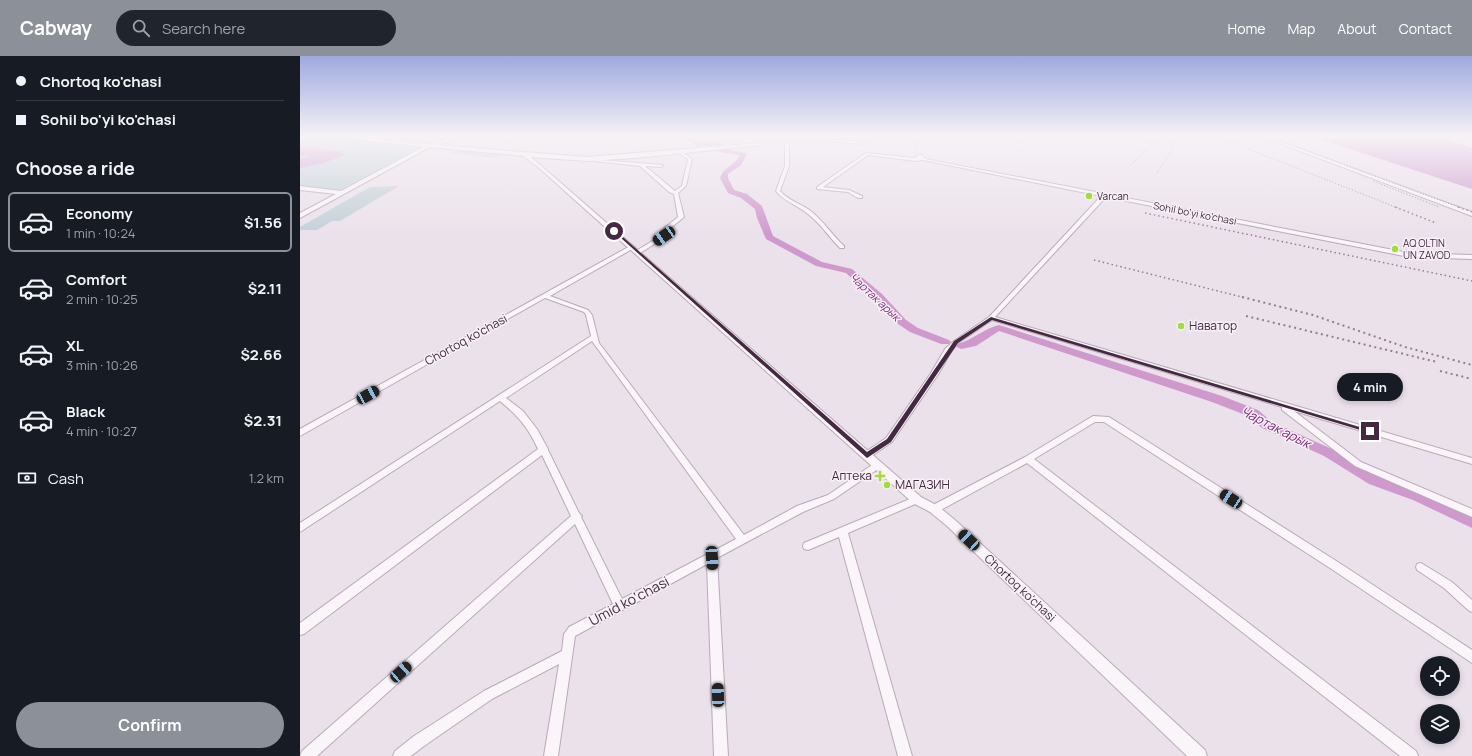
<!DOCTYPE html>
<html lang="en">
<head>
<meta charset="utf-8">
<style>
	:root { --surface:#171b24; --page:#20242c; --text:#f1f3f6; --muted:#9ea1a6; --line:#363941; --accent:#8c9099 }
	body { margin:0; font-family:Manrope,sans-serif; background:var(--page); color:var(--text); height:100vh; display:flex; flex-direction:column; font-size:15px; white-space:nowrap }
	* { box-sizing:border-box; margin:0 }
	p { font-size:13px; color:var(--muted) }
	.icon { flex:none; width:22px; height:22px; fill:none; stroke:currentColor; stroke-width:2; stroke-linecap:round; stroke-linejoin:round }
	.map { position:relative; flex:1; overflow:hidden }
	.details { display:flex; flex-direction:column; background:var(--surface); width:300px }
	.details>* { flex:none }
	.guide { display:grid; align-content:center; height:88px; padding:0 16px; background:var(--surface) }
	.fabs { position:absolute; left:1120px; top:600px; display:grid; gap:8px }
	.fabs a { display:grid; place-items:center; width:40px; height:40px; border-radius:50%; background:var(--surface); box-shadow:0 2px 6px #0003; font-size:20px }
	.end { position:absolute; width:18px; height:18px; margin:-9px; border:5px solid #452841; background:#fff; box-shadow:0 0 0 2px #fff }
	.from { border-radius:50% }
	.bubble { position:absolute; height:28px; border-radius:14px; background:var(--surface); box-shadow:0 2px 6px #0003; font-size:13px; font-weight:700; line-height:28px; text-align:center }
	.car { position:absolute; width:12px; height:24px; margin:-12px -6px; border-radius:5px; box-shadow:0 0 3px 1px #0007; background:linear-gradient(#222 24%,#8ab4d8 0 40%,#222 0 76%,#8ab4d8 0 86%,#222 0) }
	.guide b { display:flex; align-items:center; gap:14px; height:38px; font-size:15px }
	.guide b+b { border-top:1px solid var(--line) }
	.guide i { width:10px; height:10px; background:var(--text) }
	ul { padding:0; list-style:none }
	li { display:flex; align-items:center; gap:12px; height:60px; margin:0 8px 6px; padding:0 8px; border:2px solid transparent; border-radius:6px }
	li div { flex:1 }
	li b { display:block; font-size:15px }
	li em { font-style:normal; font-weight:700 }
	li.current { border-color:var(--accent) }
	li>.icon { width:36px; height:36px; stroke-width:1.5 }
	h2 { padding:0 16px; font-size:18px; line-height:48px }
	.pay { display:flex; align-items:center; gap:10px; height:44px; padding:0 16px; font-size:15px }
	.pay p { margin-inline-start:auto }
	.cta { display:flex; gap:8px; margin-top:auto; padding:8px 16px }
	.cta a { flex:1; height:46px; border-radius:24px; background:var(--accent); color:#fff; font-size:16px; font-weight:700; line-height:46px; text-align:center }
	header { display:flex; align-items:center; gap:24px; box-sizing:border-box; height:56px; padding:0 20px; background:var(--accent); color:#fff }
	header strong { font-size:19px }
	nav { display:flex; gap:22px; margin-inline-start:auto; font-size:14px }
	.search { width:280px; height:36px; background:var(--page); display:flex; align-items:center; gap:10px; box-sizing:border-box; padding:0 14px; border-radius:22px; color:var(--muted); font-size:15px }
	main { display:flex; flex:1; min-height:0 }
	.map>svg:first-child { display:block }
	.green { fill:#c2d1d6 }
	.water { fill:#cf99ce }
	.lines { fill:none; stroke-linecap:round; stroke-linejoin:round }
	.stream { stroke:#cf99ce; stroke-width:1 }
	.river { fill:#cf99ce; fill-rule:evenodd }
	.minor-casing { stroke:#b9aab7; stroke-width:2 }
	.tertiary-casing { stroke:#b9aab7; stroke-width:2 }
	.minor { fill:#f9f5f8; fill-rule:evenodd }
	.tertiary { fill:#f9f5f8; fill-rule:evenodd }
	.rail-far2 { stroke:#977993; stroke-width:1; stroke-dasharray:1 2; stroke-linecap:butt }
	.rail-far1 { stroke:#977993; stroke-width:1.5; stroke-dasharray:1.5 3; stroke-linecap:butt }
	.rail { stroke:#977993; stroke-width:2; stroke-dasharray:2 3.5; stroke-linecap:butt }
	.route { fill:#452841 }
	.poi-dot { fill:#a3dc3b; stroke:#f8f1f8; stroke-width:1.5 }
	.labels { text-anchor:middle; stroke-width:3; stroke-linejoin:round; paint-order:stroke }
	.far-poi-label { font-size:10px; fill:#452841; stroke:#f8f1f8; text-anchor:start }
	.far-street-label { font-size:10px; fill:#452841; stroke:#f8f1f8 }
	.far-water-label { font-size:11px; font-style:italic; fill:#7d2d79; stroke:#f8f1f8 }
	.poi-label { font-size:12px; fill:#452841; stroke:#f8f1f8; text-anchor:start }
	.street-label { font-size:12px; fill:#452841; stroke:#f8f1f8 }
	.water-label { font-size:13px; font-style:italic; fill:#7d2d79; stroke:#f8f1f8 }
	.near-street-label { font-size:14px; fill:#452841; stroke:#f8f1f8 }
</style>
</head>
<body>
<header>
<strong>Cabway</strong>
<div class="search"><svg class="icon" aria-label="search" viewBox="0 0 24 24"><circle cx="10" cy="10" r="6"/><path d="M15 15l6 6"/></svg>Search here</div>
<nav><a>Home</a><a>Map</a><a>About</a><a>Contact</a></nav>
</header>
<main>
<section class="details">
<div class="guide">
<b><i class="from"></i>Chortoq ko'chasi</b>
<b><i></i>Sohil bo'yi ko'chasi</b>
</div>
<h2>Choose a ride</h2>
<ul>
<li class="current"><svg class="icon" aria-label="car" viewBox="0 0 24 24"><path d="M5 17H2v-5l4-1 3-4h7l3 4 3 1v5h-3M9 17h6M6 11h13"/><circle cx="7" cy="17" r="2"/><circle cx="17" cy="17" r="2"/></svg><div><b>Economy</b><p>1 min · 10:24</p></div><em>$1.56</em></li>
<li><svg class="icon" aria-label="car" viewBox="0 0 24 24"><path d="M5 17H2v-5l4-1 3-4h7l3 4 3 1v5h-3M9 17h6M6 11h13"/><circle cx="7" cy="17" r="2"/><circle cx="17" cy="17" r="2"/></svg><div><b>Comfort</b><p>2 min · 10:25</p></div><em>$2.11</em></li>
<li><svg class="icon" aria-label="car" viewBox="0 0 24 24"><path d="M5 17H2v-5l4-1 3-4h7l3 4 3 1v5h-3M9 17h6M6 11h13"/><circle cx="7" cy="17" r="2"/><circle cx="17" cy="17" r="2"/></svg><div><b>XL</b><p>3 min · 10:26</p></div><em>$2.66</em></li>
<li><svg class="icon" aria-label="car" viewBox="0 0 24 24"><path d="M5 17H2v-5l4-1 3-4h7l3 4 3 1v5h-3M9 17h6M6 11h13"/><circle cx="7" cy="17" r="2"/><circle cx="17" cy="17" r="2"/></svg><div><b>Black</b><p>4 min · 10:27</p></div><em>$2.31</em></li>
</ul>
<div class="pay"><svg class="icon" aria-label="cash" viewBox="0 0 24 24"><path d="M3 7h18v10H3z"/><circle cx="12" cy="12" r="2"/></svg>Cash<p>1.2 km</p></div>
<div class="cta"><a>Confirm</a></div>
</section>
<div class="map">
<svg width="1172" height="700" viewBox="0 0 1172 700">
	<rect width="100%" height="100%" fill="#ebe1ea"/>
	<!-- green -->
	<g class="green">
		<polygon points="0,81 8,81 118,92 40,134 0,130"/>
		<polygon points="160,94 203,99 194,102 150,97"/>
		<polygon points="99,130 40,165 32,165 17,174 0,174 0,171 70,131"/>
	</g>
	<!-- water -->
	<g class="water">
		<polygon points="1013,81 1140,81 1172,92 1172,133"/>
		<polygon points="0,90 33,95 44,94 40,96 45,99 24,107 0,112 0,103 11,100 0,100"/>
	</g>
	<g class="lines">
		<!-- stream -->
		<polyline class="stream" points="16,81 121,91"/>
		<!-- river -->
		<g class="river">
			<path d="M384,81c8,0 10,4 16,5 8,1 16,-3 23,2l1,5 22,4 1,1 -6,11 -13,9v4l6,12 13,4 15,12 11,30 49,26 30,7 30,25 24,26 12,8 31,12 2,2 -2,2h-8l-31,-12 -12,-8 -24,-26 -28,-25 -30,-7 -50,-27 -9,-21 -2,-9 -14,-11 -13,-5 -8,-15c3,-10 15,-13 20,-23l-21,-3 -2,-7 -20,1z"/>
			<path d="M699,269l223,71 36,14 14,12 62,28 45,26 44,16 49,23v13l-59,-28 -44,-16 -45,-28 -62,-28 -14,-12 -36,-14 -213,-71 -23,15 -15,3 -6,-3 2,-2c16,-4 26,-15 42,-19z"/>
		</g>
		<!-- minor casing -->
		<g class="minor-casing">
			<g id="minor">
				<polygon points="491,81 566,86 568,87 566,88 492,83"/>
				<polygon points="963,81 969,81 1172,156 1172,160"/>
				<path d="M484,84l5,3v23l-9,25c9,10 22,13 32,21 12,10 20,23 32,34v2h-4c-11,-11 -19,-24 -32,-34 -10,-9 -24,-12 -32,-23l9,-25v-23l-3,-2z"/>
				<polygon points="379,95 381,95 392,103 386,130 378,137 384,161 367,175 370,178 369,179 340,197 336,197 336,195 364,178 361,175 362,174 378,161 374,138 369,136 340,110 294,105 292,104 292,102 294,101 296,103 300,104 363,109 363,110 361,111 345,110 375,135 382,130 388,103 379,97"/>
				<polygon points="566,97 615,102 620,98 626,103 1109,197 1172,199 1172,203 1109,201 806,141 695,261 1172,402 1172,408 994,355 1061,406 1172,453 1172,461 1055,410 982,354 982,351 692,264 658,287 651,296 639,317 592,386 570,401 564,401 563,399 564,397 586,382 631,317 645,293 654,285 689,261 801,140 623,104 616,105 568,99 523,131 549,134 562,140 562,142 558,142 548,136 517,133 517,131"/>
				<path d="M332,189l3,2 -1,1 -84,48 38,14 4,5 7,28 145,192 53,-29 31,-11 47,-32h6l1,2 -1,2 -47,32 -31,13 -86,46 11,198h-14l-7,-192 -132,72 -17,120h-14l15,-92 -67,35 -68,47 -13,10h-18l2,-5 19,-15 70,-45 78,-40 2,-17 5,-7 44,-23 -38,-80 -258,232h-17l2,-5 269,-235 -29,-61 -238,179 -4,1v-12l238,-174c-10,-22 -19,-32 -38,-48l-200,131v-9l291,-187 -5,-21 -2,-3 -39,-14 -245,138v-7zM292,285l144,198 -114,60 -41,-82 1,-1 -3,-3 -31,-63v-1l-11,-20 -14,-18 -17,-13z"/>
				<polygon points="793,360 809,361 1041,508 1172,594 1172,607 1033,514 804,366 795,366 734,403 1116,695 1118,700 1100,700 727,407 637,456 634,457 631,456 629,453 631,450 725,401"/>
				<polygon points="617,440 620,442 622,444 620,446 548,477 612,700 598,700 539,481 508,494 504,493 503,490 504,487"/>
				<polygon points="1121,507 1152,526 1172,544 1172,556 1168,554 1144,532 1117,514 1116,511 1117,508"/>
			</g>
		</g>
		<!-- tertiary casing -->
		<g class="tertiary-casing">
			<polygon id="tertiary" points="36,81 55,81 130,88 154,81 162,81 138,89 287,101 471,86 487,81 495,81 471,88 336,102 287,105 231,101 621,441 638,450 655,464 905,694 907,700 887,700 647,470 630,456 613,447 238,111 223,100 130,91 0,162 0,157 36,138 0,134 0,130 41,135 123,91"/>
		</g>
		<!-- minor -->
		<use href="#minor" class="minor"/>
		<!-- tertiary -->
		<use href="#tertiary" class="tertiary"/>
		<!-- rail-far2 -->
		<g class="rail-far2">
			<polyline points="918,81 1098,152"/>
			<polyline points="957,81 973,87"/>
			<polyline points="968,81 1161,152"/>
			<polyline points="616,92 619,81"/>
			<polyline points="831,109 858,81"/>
			<polyline points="857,117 874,91 870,81"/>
			<polyline points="1073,125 1139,151"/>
		</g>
		<!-- rail-far1 -->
		<g class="rail-far1">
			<polyline points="1095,151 1136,167"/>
			<polyline points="1158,151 1172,156"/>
			<polyline points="845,157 1172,225"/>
			<polyline points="794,204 946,242"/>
		</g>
		<!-- rail -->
		<g class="rail">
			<polyline points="942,241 1013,259 1105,291 1172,309"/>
			<polyline points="946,260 1137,306"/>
			<polyline points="1140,315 1172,323"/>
		</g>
	</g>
	<!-- sky -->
	<linearGradient id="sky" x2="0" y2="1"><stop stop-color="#9ea9de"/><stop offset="0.45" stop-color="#f6f2f6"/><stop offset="1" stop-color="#f6f2f6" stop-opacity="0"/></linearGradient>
	<rect width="1172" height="179" fill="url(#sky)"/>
	<!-- route -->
	<polygon class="route" points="312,174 315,174 567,396 587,383 654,285 691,261 1073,375 1067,376 692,264 658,287 591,386 567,402"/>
	<!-- markers -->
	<g class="poi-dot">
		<circle cx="789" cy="140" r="4"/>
		<circle cx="1095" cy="193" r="4"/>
		<circle cx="881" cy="270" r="4"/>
		<path d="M578 414h4v4h4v4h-4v4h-4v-4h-4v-4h4z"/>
		<circle cx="587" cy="429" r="4"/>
	</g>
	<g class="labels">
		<!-- far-poi labels -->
		<g class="far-poi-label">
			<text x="797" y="144">Varcan</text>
			<text x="1103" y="191">AQ OLTIN<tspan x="1103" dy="12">UN ZAVOD</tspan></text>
		</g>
		<!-- far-street labels -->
		<g class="far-street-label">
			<text transform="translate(895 157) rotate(11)" y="4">Sohil bo'yi ko'chasi</text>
		</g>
		<!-- far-water labels -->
		<g class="far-water-label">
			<text transform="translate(575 241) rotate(43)" y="4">Чартак арык</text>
		</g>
		<!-- poi labels -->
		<g class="poi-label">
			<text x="889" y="274">Наватор</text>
			<text x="572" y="424" text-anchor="end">Аптека</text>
			<text x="595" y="433">МАГАЗИН</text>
		</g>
		<!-- street labels -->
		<g class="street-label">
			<text transform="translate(166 284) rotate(-29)" y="4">Chortoq ko'chasi</text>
			<text transform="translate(720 532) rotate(43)" y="4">Chortoq ko'chasi</text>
		</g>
		<!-- water labels -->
		<g class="water-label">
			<text transform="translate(976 371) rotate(27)" y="5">Чартак арык</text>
		</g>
		<!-- near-street labels -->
		<g class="near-street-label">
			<text transform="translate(329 545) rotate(-28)" y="5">Umid ko‘chasi</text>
		</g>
	</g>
</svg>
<div class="fabs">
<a><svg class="icon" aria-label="locate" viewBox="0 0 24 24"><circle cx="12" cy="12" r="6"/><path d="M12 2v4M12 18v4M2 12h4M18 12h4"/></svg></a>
<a><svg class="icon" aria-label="layers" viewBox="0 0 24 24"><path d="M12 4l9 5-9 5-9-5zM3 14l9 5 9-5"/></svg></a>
</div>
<i class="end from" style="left:314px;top:175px"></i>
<i class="end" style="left:1070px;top:375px"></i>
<div class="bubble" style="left:1037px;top:317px;width:66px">4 min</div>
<i class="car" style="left:364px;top:180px;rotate:236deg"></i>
<i class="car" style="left:68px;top:339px;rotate:61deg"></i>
<i class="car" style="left:931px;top:443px;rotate:303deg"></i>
<i class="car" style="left:669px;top:484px;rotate:313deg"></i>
<i class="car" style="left:412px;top:502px;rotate:177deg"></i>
<i class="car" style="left:101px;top:616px;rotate:48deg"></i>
<i class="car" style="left:418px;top:639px;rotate:358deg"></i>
</div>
</main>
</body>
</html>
